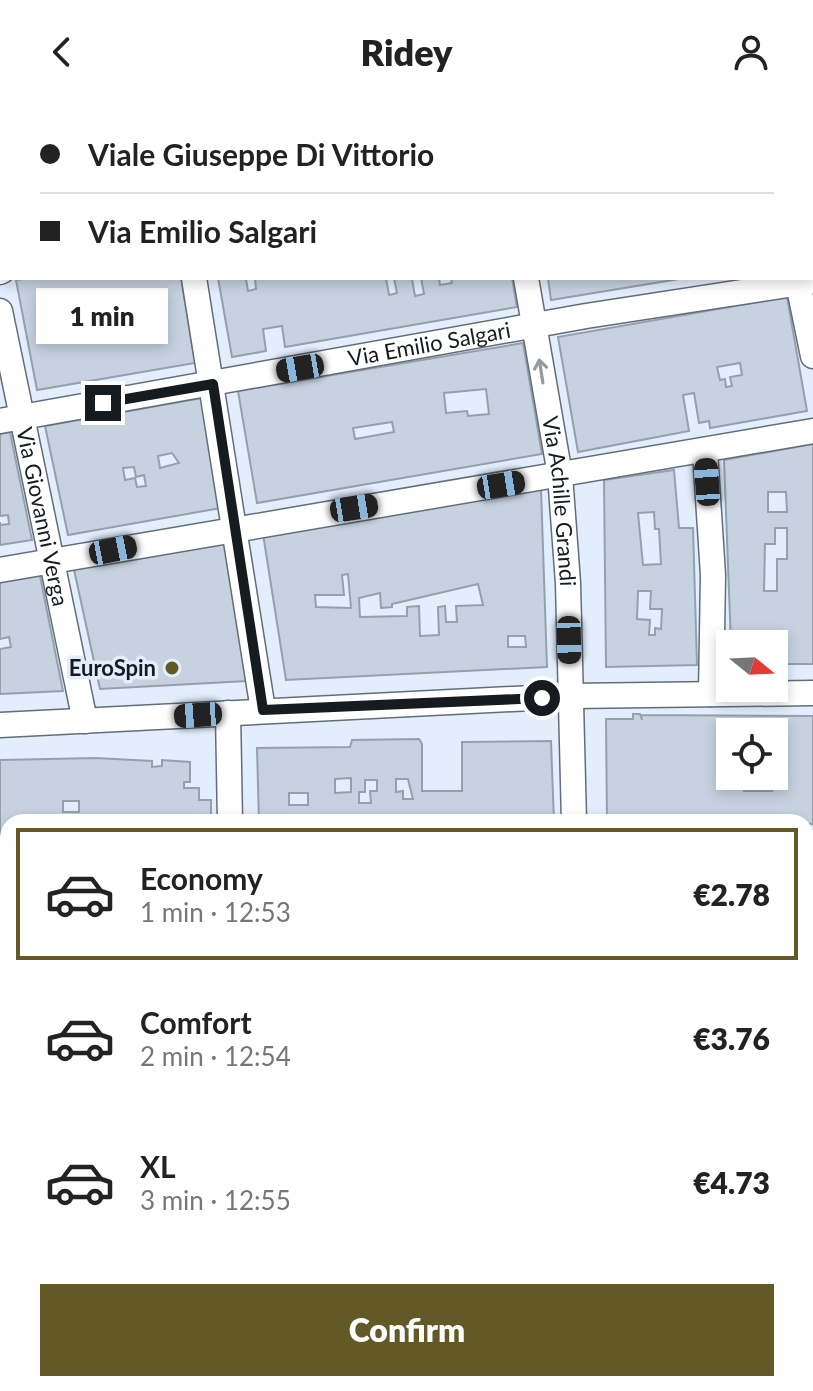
<!DOCTYPE html>
<html lang="en">
<head>
<meta charset="utf-8">
<style>
	:root { --surface:#fff; --page:#f6f6f6; --text:#222; --muted:#767676; --line:#e0e0e0; --accent:#625926 }
	body { margin:0; font-family:Lato,sans-serif; background:var(--page); color:var(--text); height:100vh; display:flex; flex-direction:column; font-size:30px; white-space:nowrap }
	* { box-sizing:border-box; margin:0 }
	p { font-size:26px; color:var(--muted) }
	.icon { flex:none; width:44px; height:44px; fill:none; stroke:currentColor; stroke-width:2; stroke-linecap:round; stroke-linejoin:round }
	.map { position:relative; flex:1; overflow:hidden }
	.details { position:absolute; left:0px; top:710px; width:814px; height:578px; display:flex; flex-direction:column; background:var(--surface); border-radius:24px 24px 0 0; box-shadow:0 4px 12px #0003 }
	.details>* { flex:none }
	.banner { position:absolute; left:0px; top:0px; width:814px; height:176px; box-shadow:0 4px 12px #0003; display:grid; align-content:center; height:176px; padding:0 40px; background:var(--surface) }
	.needle { width:52px; rotate:108deg }
	.buttons { position:absolute; left:716px; top:526px; display:grid; gap:16px }
	.buttons a { display:grid; place-items:center; width:72px; height:72px; border-radius:0px; background:var(--surface); box-shadow:0 4px 12px #0003; font-size:40px }
	.end { position:absolute; width:36px; height:36px; margin:-18px; border:10px solid #161b20; background:#fff; box-shadow:0 0 0 4px #fff }
	.from { border-radius:50% }
	.bubble { position:absolute; height:56px; border-radius:0px; background:var(--surface); box-shadow:0 4px 12px #0003; font-size:26px; font-weight:800; line-height:56px; text-align:center }
	.car { position:absolute; width:24px; height:48px; margin:-24px -12px; border-radius:10px; box-shadow:0 0 6px 2px #0007; background:linear-gradient(#222 24%,#8ab4d8 0 40%,#222 0 76%,#8ab4d8 0 86%,#222 0) }
	.banner b { display:flex; align-items:center; gap:28px; height:76px; font-size:30px }
	.banner b+b { border-top:2px solid var(--line) }
	.banner i { width:20px; height:20px; background:var(--text) }
	ul { padding:14px 0 0; list-style:none }
	li { display:flex; align-items:center; gap:24px; height:132px; margin:0 16px 12px; padding:0 24px; border:4px solid transparent; border-radius:0px }
	li div { flex:1 }
	li b { display:block; font-size:30px }
	li em { font-style:normal; font-weight:800 }
	li.selected { border-color:var(--accent) }
	li>.icon { width:72px; height:72px; stroke-width:1.5 }
	.cta { display:flex; gap:16px; margin-top:auto; padding:16px 40px }
	.cta a { flex:1; height:92px; border-radius:0px; background:var(--accent); color:#fff; font-size:32px; font-weight:800; line-height:92px; text-align:center }
	header { display:flex; justify-content:space-between; align-items:center; height:104px; padding:0 40px; background:var(--surface); font-size:36px; font-weight:800 }
	.map>svg:first-child { display:block }
	.building { fill:#c6d2e0; stroke:#95a0ad; stroke-width:2; fill-rule:evenodd }
	.lines { fill:none; stroke-linecap:round; stroke-linejoin:round }
	.minor-casing { stroke:#636d7a; stroke-width:27 }
	.minor { stroke:#fff; stroke-width:24 }
	.oneway { stroke:#96989b }
	.route { stroke:#161b20; stroke-width:10 }
	.poi-dot { fill:#625926; stroke:#e2eefc; stroke-width:3 }
	.labels { text-anchor:middle; stroke-width:7; stroke-linejoin:round; paint-order:stroke }
	.street-label { font-size:22px; fill:#161b20; stroke:#e2eefc }
	.poi-label { font-size:22px; font-weight:bold; fill:#161b20; stroke:#e2eefc; text-anchor:end }
</style>
</head>
<body>
<header><svg class="icon" aria-label="back" viewBox="0 0 24 24"><path d="M15 5l-7 7 7 7"/></svg>Ridey<svg class="icon" aria-label="person" viewBox="0 0 24 24"><circle cx="12" cy="8" r="4"/><path d="M4 21q1-7 8-7t8 7"/></svg></header>
<div class="map">
<svg width="813" height="1287" viewBox="0 0 813 1287">
	<rect width="100%" height="100%" fill="#e2eefc"/>
	<!-- building -->
	<g class="building">
		<polygon points="164,0 318,0 320,2 164,2"/>
		<polygon points="363,0 463,0 464,2 364,2"/>
		<polygon points="500,0 602,0 602,2 501,2"/>
		<polygon points="602,0 743,0 744,2 602,2"/>
		<path d="M30,174h151l14,85 -158,27 -21,-110zM67,210l3,15 -11,1 -3,-15z"/>
		<polygon points="218,174 252,174 246,175 248,187 256,185 255,174 386,174 389,191 397,189 394,174 416,174 412,175 415,192 424,190 421,174 439,174 440,181 452,179 451,174 512,174 517,203 285,243 282,222 263,225 266,247 232,253"/>
		<polygon points="548,174 685,174 551,196"/>
		<path d="M787,193l20,114 -97,17 -1,-7 -10,2 -5,-30 -11,2 6,36 -111,21 -20,-115zM740,259l2,12 -12,2 2,9 -6,1 -1,-8 -5,1 -3,-13z"/>
		<path d="M523,239l19,111 -285,49 -19,-112zM486,285l3,25 -21,2 -1,-5 -21,2 -2,-20zM392,318l2,10 -39,7 -2,-11z"/>
		<path d="M202,294l19,110 -153,27 -23,-109zM172,349l7,10 -19,5 -2,-12zM134,363l2,10 8,-2 2,11 -9,1 -2,-9 -10,2 -2,-12z"/>
		<polygon points="10,328 32,436 0,441 0,418 0,421 9,420 8,411 0,412 0,330"/>
		<path d="M813,340v220h-39v-20h-43l-7,-184zM768,388h18l1,20h-19zM775,424h12v31h-10v32h-13l1,-47h10z"/>
		<path d="M674,366l5,58h14l4,137 -91,2 -2,-187zM654,408l1,17h4l2,35 -18,1 -5,-52zM638,487h13l-1,18h12l-1,20 -6,-1v7h-6l1,-15 -13,-1z"/>
		<path d="M541,385l6,178 -261,13 -23,-146zM348,470l3,34 -35,-1 -1,-12h29l-2,-20zM478,480l5,21 -27,1 1,16h-11l-1,-16 -7,1 1,28 -19,1 -1,-30 -12,1v9l-47,1 -1,-19 21,-5 1,15 11,-1v-3zM508,532h17l1,11h-18z"/>
		<polygon points="225,436 247,577 100,585 73,461"/>
		<polygon points="39,467 63,587 0,590 0,545 11,543 9,533 0,535 0,473"/>
		<path d="M633,610h7l2,6 -1,-5 172,1v108l-206,-2 -1,-103h27zM730,628h44l-2,59h-28v-15h-14z"/>
		<path d="M419,635l3,5v47h40v-49l89,-1 3,81h-295l-2,-74 93,-1 2,-7zM351,674v14l-16,1v-14zM396,675h12l5,20h-10v-8l-7,1zM365,676h12v11h-7l1,12h-12v-11h6zM289,689h19v12h-19z"/>
		<path d="M96,654l56,3v6l10,-1v-6l28,2v20h-6v6h15v12h12v22h-203v12h-8v-74zM63,697h16v11h-16z"/>
		<polygon points="806,755 813,755 813,875 806,874"/>
		<polygon points="0,768 8,768 8,800 6,811 0,811 0,822 8,822 8,854 0,854"/>
		<rect x="0" y="890" width="8" height="87"/>
		<polygon points="806,932 813,932 813,995 806,991"/>
		<rect x="0" y="1014" width="8" height="81"/>
		<rect x="806" y="1039" width="7" height="165"/>
		<rect x="0" y="1131" width="8" height="70"/>
		<polygon points="806,1262 813,1263 813,1272 804,1287 767,1287 768,1280 806,1280"/>
		<polygon points="4,1273 8,1273 8,1280 104,1280 104,1287 4,1287"/>
		<rect x="565" y="1282" width="149" height="5"/>
	</g>
	<g class="lines">
		<!-- minor casing -->
		<g class="minor-casing">
			<g id="minor">
				<polyline points="137,0 137,2"/>
				<polyline points="340,0 341,2"/>
				<polyline points="477,0 477,2"/>
				<polyline points="761,0 762,2"/>
				<polyline points="60,2 65,0"/>
				<polyline points="812,19 813,19"/>
				<polyline points="0,26 2,25"/>
				<polyline points="0,168 2,167"/>
				<polyline points="194,174 263,606"/>
				<path id="s1" d="M526,174l34,197 8,108 6,239"/>
				<polyline points="797,174 813,252"/>
				<path id="s2" d="M0,207l85,410"/>
				<path id="s3" d="M0,317l586,-105 227,-35"/>
				<polyline points="705,348 713,471 711,590"/>
				<polyline points="0,466 813,327"/>
				<polyline points="228,609 230,718"/>
				<polyline points="0,621 571,592 813,589"/>
				<polyline points="806,745 813,745"/>
				<polyline points="0,753 8,753"/>
				<polyline points="0,881 8,881"/>
				<polyline points="806,909 813,909"/>
				<polyline points="0,1002 8,1002"/>
				<polyline points="806,1023 813,1023"/>
				<polyline points="0,1120 8,1120"/>
				<polyline points="0,1222 8,1222"/>
				<polyline points="806,1238 813,1238"/>
			</g>
		</g>
		<!-- minor -->
		<use href="#minor" class="minor"/>
	</g>
	<!-- one-way arrows -->
	<defs><path id="oneway-shaft" d="M-6 0H5M1.5-3L5.5 0L1.5 3" fill="none" stroke-width="1.6" stroke-linecap="round" stroke-linejoin="round" transform="scale(2)"/></defs>
	<use class="oneway" href="#oneway-shaft" transform="translate(541 267) rotate(-99)"/>
	<g class="lines">
		<!-- route -->
		<polyline class="route" points="103,299 213,280 263,606 542,594"/>
	</g>
	<!-- markers -->
	<circle class="poi-dot" cx="172" cy="564" r="8"/>
	<g class="labels">
		<!-- street labels -->
		<g class="street-label">
			<text dy="8" stroke="none"><textPath href="#s3" startOffset="436">Via Emilio Salgari</textPath></text>
			<text dy="8" stroke="none"><textPath href="#s1" startOffset="226">Via Achille Grandi</textPath></text>
			<text dy="8" stroke="none"><textPath href="#s2" startOffset="210">Via Giovanni Verga</textPath></text>
		</g>
		<!-- poi labels -->
		<g class="poi-label">
			<text x="156" y="572">EuroSpin</text>
		</g>
	</g>
</svg>
<div class="buttons">
<a><svg class="needle" viewBox="-14 -14 28 28"><path d="M0-13l5 13h-10z" fill="#e53935"/><path d="M0 13l5-13h-10z" fill="#767676"/></svg></a>
<a><svg class="icon" aria-label="locate" viewBox="0 0 24 24"><circle cx="12" cy="12" r="6"/><path d="M12 2v4M12 18v4M2 12h4M18 12h4"/></svg></a>
</div>
<i class="end from" style="left:542px;top:594px"></i>
<i class="end" style="left:103px;top:299px"></i>
<div class="bubble" style="left:36px;top:184px;width:132px">1 min</div>
<i class="car" style="left:300px;top:264px;rotate:260deg"></i>
<i class="car" style="left:707px;top:378px;rotate:356deg"></i>
<i class="car" style="left:501px;top:381px;rotate:81deg"></i>
<i class="car" style="left:354px;top:404px;rotate:81deg"></i>
<i class="car" style="left:113px;top:446px;rotate:79deg"></i>
<i class="car" style="left:569px;top:536px;rotate:179deg"></i>
<i class="car" style="left:198px;top:611px;rotate:266deg"></i>
<div class="banner">
<b><i class="from"></i>Viale Giuseppe Di Vittorio</b>
<b><i></i>Via Emilio Salgari</b>
</div>
<section class="details">
<ul>
<li class="selected"><svg class="icon" aria-label="car" viewBox="0 0 24 24"><path d="M5 17H2v-5l4-1 3-4h7l3 4 3 1v5h-3M9 17h6M6 11h13"/><circle cx="7" cy="17" r="2"/><circle cx="17" cy="17" r="2"/></svg><div><b>Economy</b><p>1 min · 12:53</p></div><em>€2.78</em></li>
<li><svg class="icon" aria-label="car" viewBox="0 0 24 24"><path d="M5 17H2v-5l4-1 3-4h7l3 4 3 1v5h-3M9 17h6M6 11h13"/><circle cx="7" cy="17" r="2"/><circle cx="17" cy="17" r="2"/></svg><div><b>Comfort</b><p>2 min · 12:54</p></div><em>€3.76</em></li>
<li><svg class="icon" aria-label="car" viewBox="0 0 24 24"><path d="M5 17H2v-5l4-1 3-4h7l3 4 3 1v5h-3M9 17h6M6 11h13"/><circle cx="7" cy="17" r="2"/><circle cx="17" cy="17" r="2"/></svg><div><b>XL</b><p>3 min · 12:55</p></div><em>€4.73</em></li>
</ul>
<div class="cta"><a>Confirm</a></div>
</section>
</div>
</body>
</html>
